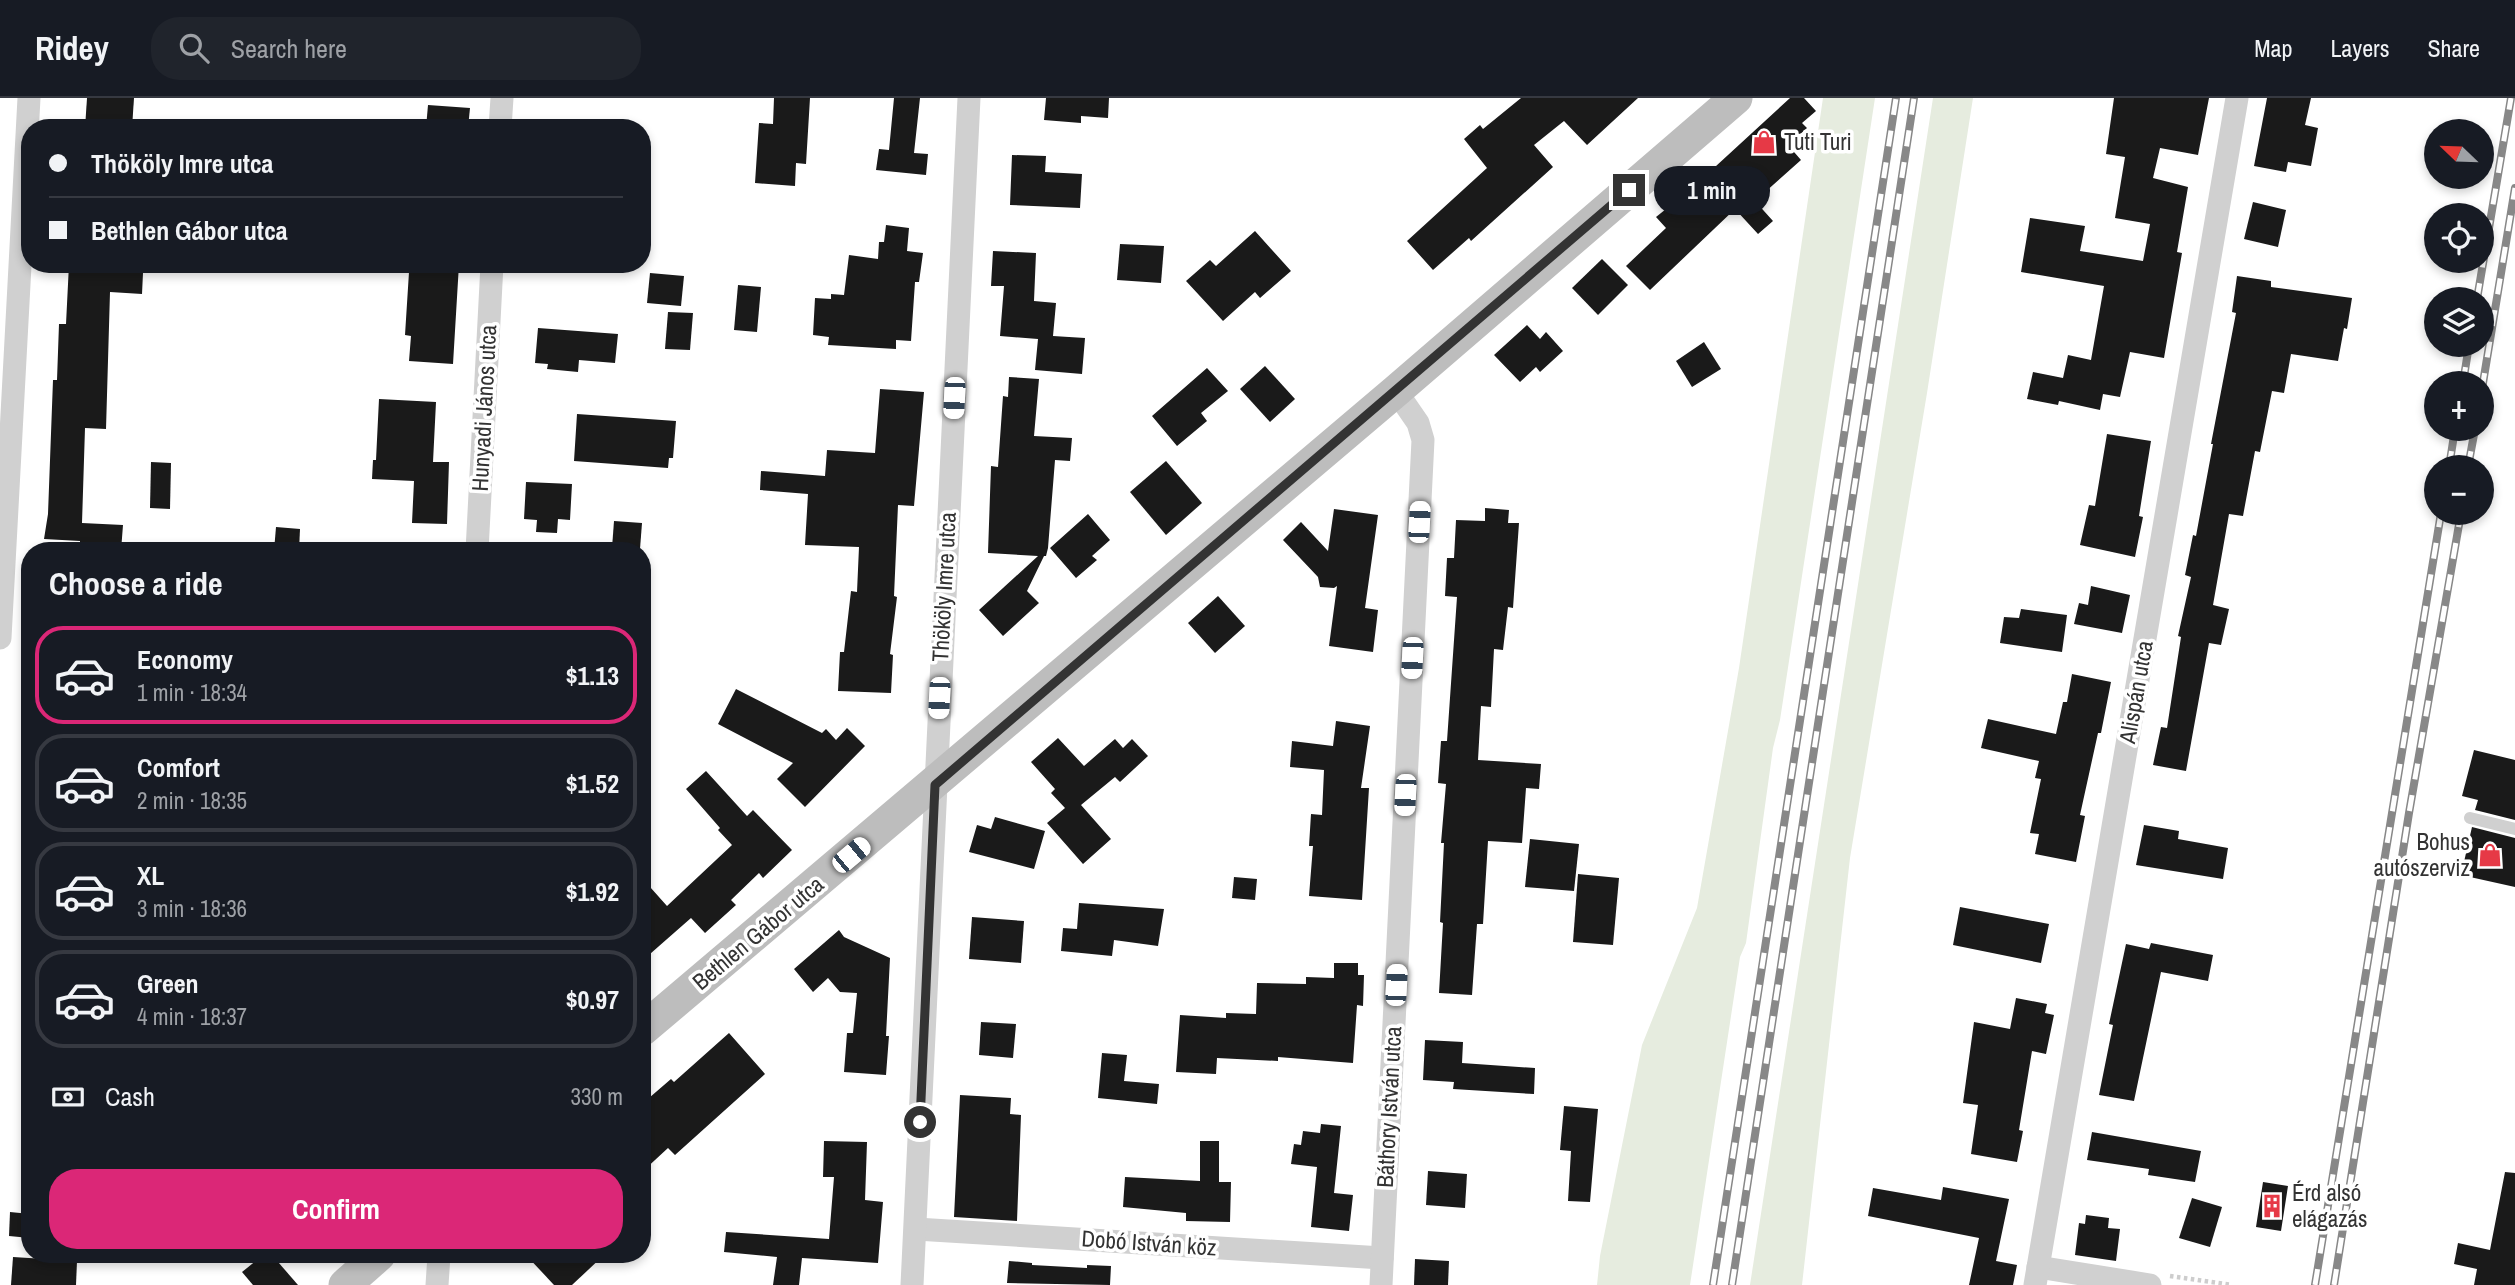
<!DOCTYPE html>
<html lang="en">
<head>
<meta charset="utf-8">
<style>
	:root { --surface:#171b24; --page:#20242c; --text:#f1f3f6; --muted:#9ea1a6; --line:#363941; --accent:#db2777 }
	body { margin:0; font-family:"Archivo Narrow",sans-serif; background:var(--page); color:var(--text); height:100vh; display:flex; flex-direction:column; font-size:26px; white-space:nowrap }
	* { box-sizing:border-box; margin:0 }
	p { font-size:23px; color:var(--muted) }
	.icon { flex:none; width:38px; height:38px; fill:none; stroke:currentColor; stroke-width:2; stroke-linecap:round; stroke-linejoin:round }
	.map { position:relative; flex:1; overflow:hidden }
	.side { position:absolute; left:21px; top:444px; width:630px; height:721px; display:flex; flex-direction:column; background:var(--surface); border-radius:28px; box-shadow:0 4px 10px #0003 }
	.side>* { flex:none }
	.guide { position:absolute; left:21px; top:21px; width:630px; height:154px; border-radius:28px; box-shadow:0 4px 10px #0003; display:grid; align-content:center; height:154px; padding:0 28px; background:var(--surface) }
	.needle { width:46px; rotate:293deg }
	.buttons { position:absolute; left:2424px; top:21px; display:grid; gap:14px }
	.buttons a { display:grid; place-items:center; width:70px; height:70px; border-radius:50%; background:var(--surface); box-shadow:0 4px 10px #0003; font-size:35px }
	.end { position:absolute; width:32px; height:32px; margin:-16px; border:9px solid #333; background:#fff; box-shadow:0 0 0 4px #fff }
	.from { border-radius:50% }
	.bubble { position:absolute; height:49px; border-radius:24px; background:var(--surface); box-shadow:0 4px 10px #0003; font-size:23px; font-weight:800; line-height:49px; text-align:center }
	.car { position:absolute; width:21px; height:42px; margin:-21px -10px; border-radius:9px; box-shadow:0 0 5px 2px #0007; background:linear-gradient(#fff 24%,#345 0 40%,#fff 0 76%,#345 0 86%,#fff 0) }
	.guide b { display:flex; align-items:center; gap:24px; height:66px; font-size:26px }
	.guide b+b { border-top:2px solid var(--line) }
	.guide i { width:18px; height:18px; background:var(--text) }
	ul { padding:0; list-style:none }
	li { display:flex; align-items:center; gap:21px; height:98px; margin:0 14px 10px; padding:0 14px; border:4px solid var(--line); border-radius:28px }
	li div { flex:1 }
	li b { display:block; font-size:26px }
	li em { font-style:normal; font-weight:800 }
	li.active { border-color:var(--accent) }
	li>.icon { width:63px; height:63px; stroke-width:1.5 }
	h2 { padding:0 28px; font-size:32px; line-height:84px }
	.pay { display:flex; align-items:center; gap:18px; height:77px; padding:0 28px; font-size:26px }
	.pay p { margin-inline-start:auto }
	.action { display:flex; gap:14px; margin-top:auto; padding:14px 28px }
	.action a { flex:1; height:80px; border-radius:28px; background:var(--accent); color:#fff; font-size:28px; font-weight:800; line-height:80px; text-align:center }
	header { display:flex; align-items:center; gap:42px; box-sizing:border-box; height:98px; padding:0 35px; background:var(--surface); border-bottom:2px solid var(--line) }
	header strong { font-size:33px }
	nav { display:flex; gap:38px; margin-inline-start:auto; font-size:24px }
	.search { width:490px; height:63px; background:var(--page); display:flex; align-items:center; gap:18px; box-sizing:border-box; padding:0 24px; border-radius:28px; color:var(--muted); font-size:26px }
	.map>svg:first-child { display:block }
	.green { fill:#e6ecdf }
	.building { fill:#1a1a1a }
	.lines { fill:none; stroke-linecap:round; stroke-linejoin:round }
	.path { stroke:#cdcdcd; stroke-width:4.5; stroke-dasharray:3.5 3.5; stroke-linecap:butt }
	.lane { stroke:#d0d0d0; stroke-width:12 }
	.street { stroke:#d0d0d0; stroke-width:23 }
	.secondary { stroke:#bdbdbd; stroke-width:33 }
	.rail-casing { stroke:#888; stroke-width:8 }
	.rail { stroke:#fff; stroke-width:5; stroke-dasharray:16; stroke-linecap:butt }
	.route { stroke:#333; stroke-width:9 }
	.labels { text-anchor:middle; stroke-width:7; stroke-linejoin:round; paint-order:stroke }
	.poi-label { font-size:23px; fill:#333; stroke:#fff; text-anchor:start }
	.street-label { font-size:23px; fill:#333; stroke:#fff }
</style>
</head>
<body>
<header>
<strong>Ridey</strong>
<div class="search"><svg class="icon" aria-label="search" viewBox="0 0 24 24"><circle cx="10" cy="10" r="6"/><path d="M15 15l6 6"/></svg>Search here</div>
<nav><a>Map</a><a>Layers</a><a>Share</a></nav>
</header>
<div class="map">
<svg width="2515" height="1187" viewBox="0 0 2515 1187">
	<rect width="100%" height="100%" fill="#fff"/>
	<!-- green -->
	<g class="green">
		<polygon points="1823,0 1875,0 1780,622 1773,650 1746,845 1740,859 1690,1187 1597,1187 1600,1158 1642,947 1697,810 1739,570"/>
		<polygon points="1933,0 1973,0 1927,295 1850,760 1802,1187 1750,1187"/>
	</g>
	<!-- building -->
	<g class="building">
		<polygon points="87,0 134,0 132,30 85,30"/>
		<polygon points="774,0 810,0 806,66 796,65 795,88 755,85 759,25 773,26"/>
		<polygon points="894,0 920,0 914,55 928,56 926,77 876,72 879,51 889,52"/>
		<polygon points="1046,0 1109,0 1108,20 1081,18 1081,25 1044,22"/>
		<polygon points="1521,0 1638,0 1587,47 1564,23 1534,47 1553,69 1471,143 1469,140 1433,172 1407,143 1487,70 1464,41 1480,27 1483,31"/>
		<polygon points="1790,0 1804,0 1816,13 1802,25 1807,30 1788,47 1801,62 1755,103 1773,123 1758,136 1735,111 1650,192 1626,168 1666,130 1656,119 1691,91"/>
		<polygon points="2114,0 2209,0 2198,57 2160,50 2153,80 2188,89 2177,154 2182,155 2164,260 2130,254 2120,299 2103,296 2100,312 2059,303 2058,307 2027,301 2033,274 2063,280 2068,257 2091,262 2104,188 2021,174 2030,120 2085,128 2080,153 2143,163 2150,126 2115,120 2125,59 2106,56"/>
		<polygon points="2267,0 2311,0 2305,27 2318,30 2311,68 2288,64 2286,74 2254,68"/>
		<polygon points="428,7 470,10 468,30 426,30"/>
		<polygon points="1012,57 1046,58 1045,74 1082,76 1080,110 1010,107"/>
		<polygon points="2253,104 2286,112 2278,149 2244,141"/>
		<polygon points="886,127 909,130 907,153 923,155 919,184 915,184 911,243 896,242 896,251 828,247 829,239 813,237 815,200 831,201 831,196 844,197 849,157 878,161 879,144 884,144"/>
		<polygon points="1255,133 1291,173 1260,200 1255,194 1223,223 1186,183 1210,162 1216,168"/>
		<polygon points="1120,146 1164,148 1161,185 1117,182"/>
		<polygon points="993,153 1036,155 1034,203 1056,205 1053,238 1085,240 1082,276 1035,272 1038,241 1000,238 1004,188 991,188"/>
		<polygon points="1602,161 1628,187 1598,217 1572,190"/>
		<polygon points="69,166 111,166 111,173 143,175 142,196 110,194 106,331 85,330 82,425 123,427 121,453 80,453 80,443 44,441 48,416 53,282 57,282 59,226 66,226"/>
		<polygon points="415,166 459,166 453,266 409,263 411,238 405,237 409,174 415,174"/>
		<polygon points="650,175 684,178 681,208 647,205"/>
		<polygon points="2237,178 2271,183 2271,189 2352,200 2347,231 2344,230 2338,263 2291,256 2284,295 2272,293 2260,354 2255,353 2243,418 2229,416 2213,507 2229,511 2221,547 2209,545 2186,673 2153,667 2161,629 2167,630 2181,539 2178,538 2191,479 2185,477 2193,437 2196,438 2213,346 2211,346 2236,215 2232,214"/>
		<polygon points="738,187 761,189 757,234 734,232"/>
		<polygon points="668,214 693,215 690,252 665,251"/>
		<polygon points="1527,227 1540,241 1546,234 1563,253 1540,274 1536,269 1520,284 1494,257"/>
		<polygon points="538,230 618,236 615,265 579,262 578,274 547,271 548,266 535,265"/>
		<polygon points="1704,244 1721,271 1692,289 1676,263"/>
		<polygon points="1265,268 1295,301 1270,324 1240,291"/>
		<polygon points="1207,270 1228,293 1201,315 1207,323 1177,348 1152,318"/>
		<polygon points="1009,279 1039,281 1034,338 1072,340 1070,363 1055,362 1048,450 1046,458 1044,458 1027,493 1039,505 1003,538 979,512 1038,458 988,455 991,368 998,369 1003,298 1008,299"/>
		<polygon points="880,291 924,294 914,408 898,407 894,498 897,499 890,556 893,557 891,595 838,593 840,554 844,554 851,493 857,494 859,449 805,447 808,396 760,392 761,373 825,378 827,352 875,355"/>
		<polygon points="379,301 436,304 433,364 449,364 447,426 412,425 414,383 372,381 373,362 376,362"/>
		<polygon points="577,316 676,323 673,360 669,360 668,370 574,363"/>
		<polygon points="2107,336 2151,343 2139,418 2143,419 2135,459 2080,447 2089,407 2095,408"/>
		<polygon points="1166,363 1202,405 1166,437 1130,394"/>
		<polygon points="151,364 171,365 170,411 150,410"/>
		<polygon points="526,384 572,386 570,422 558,421 557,435 536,434 537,422 524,421"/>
		<polygon points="1485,410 1509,412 1508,425 1519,425 1513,510 1508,509 1503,552 1494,551 1491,609 1481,608 1478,662 1541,666 1539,691 1526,690 1522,745 1488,743 1483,826 1477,826 1472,897 1439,895 1443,825 1440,824 1444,745 1441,745 1446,686 1438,685 1441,643 1447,643 1457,499 1445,498 1447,460 1454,460 1456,422 1485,423"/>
		<polygon points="1334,411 1378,417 1365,510 1378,512 1373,554 1329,548 1337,488 1334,490 1320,489 1318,479 1283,442 1301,424 1328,453"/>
		<polygon points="1088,416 1110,442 1092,458 1097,462 1076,480 1050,450"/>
		<polygon points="614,423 642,425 640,451 612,450"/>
		<polygon points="276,429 300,431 299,453 274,453"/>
		<polygon points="2091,488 2130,497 2122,535 2074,526 2079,505 2088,507"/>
		<polygon points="1218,498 1245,528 1215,555 1188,525"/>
		<polygon points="2021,511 2067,517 2062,554 2000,545 2004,519 2019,520"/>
		<polygon points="2072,576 2111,584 2101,635 2098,635 2080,717 2085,718 2076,764 2035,756 2039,736 2030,735 2041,681 2035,680 2039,663 1981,650 1988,621 2056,636 2063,604 2067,604"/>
		<polygon points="736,591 822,635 826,631 836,642 847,630 865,648 805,709 777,681 793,665 718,626"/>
		<polygon points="1336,623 1370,628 1361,690 1369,690 1362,802 1309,798 1313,748 1309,748 1311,716 1322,717 1324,672 1290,669 1292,643 1333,648"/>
		<polygon points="1058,640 1084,668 1115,641 1123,650 1132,641 1148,658 1120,684 1115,679 1081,707 1111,741 1083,766 1047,725 1065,710 1051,695 1055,691 1031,664"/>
		<polygon points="2474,652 2515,662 2515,722 2475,712 2478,702 2462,698"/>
		<polygon points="706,673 747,718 753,712 792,752 763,780 759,775 731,802 736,807 705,835 691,820 642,863 642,780 667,808 732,747 718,732 720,730 686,691"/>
		<polygon points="995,719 1045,733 1034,771 969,754 977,727 991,731"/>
		<polygon points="2144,727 2179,733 2178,741 2228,750 2223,781 2136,767"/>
		<polygon points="2472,729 2515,740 2515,789 2461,777"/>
		<polygon points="1530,741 1579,746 1574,793 1525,789"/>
		<polygon points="1578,776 1619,780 1613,847 1573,844"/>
		<polygon points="1234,779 1257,781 1255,802 1232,800"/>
		<polygon points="1079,805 1164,811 1158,848 1114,842 1112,858 1061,853 1063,830 1077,831"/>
		<polygon points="1960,809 2049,826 2041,865 1953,847"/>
		<polygon points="972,819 1024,823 1021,865 969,861"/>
		<polygon points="839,832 844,839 890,860 886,938 889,938 886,977 844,974 847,935 853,935 857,895 840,894 828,880 813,894 794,871"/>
		<polygon points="2151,845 2213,857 2208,883 2161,874 2134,1003 2099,997 2113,927 2109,926 2126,846 2149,851"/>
		<polygon points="1334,865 1358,865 1358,877 1364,877 1363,908 1357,907 1353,965 1278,959 1278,963 1217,960 1216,976 1176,974 1180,917 1226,920 1226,915 1256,916 1257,885 1306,886 1306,879 1334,880"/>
		<polygon points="2016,900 2047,906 2045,915 2054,917 2046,956 2032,953 2019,1032 2023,1033 2017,1064 1971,1056 1978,1007 1963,1005 1974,924 2010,931"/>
		<polygon points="981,924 1016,926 1013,960 979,957"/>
		<polygon points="729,935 765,976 675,1057 668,1050 642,1074 642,1006 671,981 674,984"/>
		<polygon points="1425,942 1463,944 1462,965 1535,970 1534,996 1453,991 1454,984 1423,982"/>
		<polygon points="1102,955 1127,957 1124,983 1159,986 1157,1006 1098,1000"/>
		<polygon points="960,997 1011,1000 1010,1016 1021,1017 1017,1123 954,1119"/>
		<polygon points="1564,1008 1598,1011 1590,1104 1568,1103 1571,1053 1560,1052"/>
		<polygon points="1321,1026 1341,1028 1334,1095 1353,1097 1349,1133 1311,1129 1317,1069 1291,1066 1294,1046 1301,1047 1303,1033 1320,1035"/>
		<polygon points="2092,1034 2201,1053 2195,1084 2148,1077 2149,1071 2087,1062"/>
		<polygon points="824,1043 867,1044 865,1102 883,1104 878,1165 802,1160 799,1187 773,1187 777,1159 724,1154 726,1134 829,1141 834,1079 823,1079"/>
		<polygon points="1200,1043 1219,1043 1219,1084 1231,1084 1230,1124 1186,1123 1186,1115 1123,1109 1125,1079 1200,1083"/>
		<polygon points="1428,1073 1467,1076 1465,1110 1426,1107"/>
		<polygon points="2505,1074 2515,1075 2515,1187 2474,1187 2477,1171 2454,1166 2458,1145 2490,1152"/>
		<polygon points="2263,1084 2288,1088 2281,1133 2256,1129"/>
		<polygon points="1943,1089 2009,1101 1996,1163 2017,1167 2013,1187 1969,1187 1979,1140 1868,1118 1873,1090 1941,1102"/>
		<polygon points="2192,1100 2222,1109 2210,1149 2179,1140"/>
		<polygon points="10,1114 30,1116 30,1140 9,1138"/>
		<polygon points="2086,1117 2109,1120 2108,1130 2120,1131 2116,1163 2075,1157 2079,1125 2085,1126"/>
		<polygon points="263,1157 272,1157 298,1187 253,1187 242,1174"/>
		<polygon points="526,1157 604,1157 572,1187 554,1187"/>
		<polygon points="13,1159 77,1163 76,1187 11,1187"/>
		<polygon points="1415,1161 1449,1163 1448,1187 1414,1187"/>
		<polygon points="1009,1163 1032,1165 1032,1167 1087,1170 1087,1167 1111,1168 1110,1187 1007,1185"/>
	</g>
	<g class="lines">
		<!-- path -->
		<polyline class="path" points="2170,1178 2232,1187"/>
		<!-- lane -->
		<polyline class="lane" points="2470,720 2515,731"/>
		<!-- street -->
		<g class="street">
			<polyline points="500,30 502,0"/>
			<polyline points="477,453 492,166"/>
			<polyline points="0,540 29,0"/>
			<polyline points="916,1131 1382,1160"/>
			<polyline points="2038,1169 2150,1187"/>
			<polyline points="437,1187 439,1157"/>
			<polyline points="912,1187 969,0"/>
			<polyline points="1381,1187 1423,342 1418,325 1396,293"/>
			<polyline points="2035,1187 2237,0"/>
		</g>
		<!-- secondary -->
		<g class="secondary">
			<polyline points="642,932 1396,293 1736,0"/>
			<polyline points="345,1187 379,1157"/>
		</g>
		<!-- rail casing -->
		<g class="rail-casing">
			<g id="rail">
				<polyline points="2477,201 2511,0"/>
				<polyline points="2463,285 2469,247"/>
				<polyline points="2482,291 2515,90"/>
				<polyline points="2449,369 2455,331"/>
				<polyline points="2468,369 2475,331"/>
				<polyline points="1713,1187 1896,0"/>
				<polyline points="1732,1187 1914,0"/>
				<polyline points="2315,1187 2441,415"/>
				<polyline points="2334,1187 2409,715 2461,415"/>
			</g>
		</g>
		<!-- rail -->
		<use href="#rail" class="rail"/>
	</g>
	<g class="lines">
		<!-- route -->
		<polyline class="route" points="920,1024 935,687 1629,92"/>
	</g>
	<!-- icons -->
	<defs>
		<g id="shop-bare" transform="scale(1.89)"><path d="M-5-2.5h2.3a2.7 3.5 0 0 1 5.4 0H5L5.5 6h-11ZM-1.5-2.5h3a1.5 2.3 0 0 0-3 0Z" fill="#e63946" stroke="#fff" stroke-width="2.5" paint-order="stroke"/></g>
		<g id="building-bare" transform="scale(1.89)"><path d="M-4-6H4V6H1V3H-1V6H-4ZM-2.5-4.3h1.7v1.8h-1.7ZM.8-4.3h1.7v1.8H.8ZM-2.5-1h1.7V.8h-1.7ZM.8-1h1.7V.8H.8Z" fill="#e63946" stroke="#fff" stroke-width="2.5" paint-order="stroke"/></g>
	</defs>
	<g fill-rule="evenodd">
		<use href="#shop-bare" x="1764" y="44"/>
		<use href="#shop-bare" x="2490" y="757"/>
		<use href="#building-bare" x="2272" y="1108"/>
	</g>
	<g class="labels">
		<!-- poi labels -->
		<g class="poi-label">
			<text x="1784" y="52">Tuti Turi</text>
			<text x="2470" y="752" text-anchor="end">Bohus<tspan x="2470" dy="26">autószerviz</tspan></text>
			<text x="2292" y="1103">Érd alsó<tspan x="2292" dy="26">elágazás</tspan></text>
		</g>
		<!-- street labels -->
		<g class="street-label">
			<text transform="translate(484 310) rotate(-87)" y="8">Hunyadi János utca</text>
			<text transform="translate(944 489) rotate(-87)" y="8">Thököly Imre utca</text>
			<text transform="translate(2136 594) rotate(-80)" y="8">Alispán utca</text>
			<text transform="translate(758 835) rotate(-40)" y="8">Bethlen Gábor utca</text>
			<text transform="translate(1389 1009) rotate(-87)" y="8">Báthory István utca</text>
			<text transform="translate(1149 1145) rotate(4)" y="8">Dobó István köz</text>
		</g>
	</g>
</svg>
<div class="buttons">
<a><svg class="needle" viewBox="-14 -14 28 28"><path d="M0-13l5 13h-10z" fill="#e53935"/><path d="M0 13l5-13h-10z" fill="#9ea1a6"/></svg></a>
<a><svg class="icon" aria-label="locate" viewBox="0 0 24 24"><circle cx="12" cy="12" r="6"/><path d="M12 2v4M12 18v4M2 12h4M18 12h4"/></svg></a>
<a><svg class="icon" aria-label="layers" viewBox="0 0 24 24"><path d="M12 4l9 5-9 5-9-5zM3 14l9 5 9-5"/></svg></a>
<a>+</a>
<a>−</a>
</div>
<i class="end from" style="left:920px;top:1024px"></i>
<i class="end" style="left:1629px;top:92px"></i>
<div class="bubble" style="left:1654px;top:68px;width:116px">1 min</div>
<i class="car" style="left:954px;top:300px;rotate:183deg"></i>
<i class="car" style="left:1419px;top:424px;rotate:3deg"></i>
<i class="car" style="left:1412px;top:560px;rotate:183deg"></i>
<i class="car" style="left:939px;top:600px;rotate:183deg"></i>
<i class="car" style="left:1405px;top:697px;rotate:183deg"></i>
<i class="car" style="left:851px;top:757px;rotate:50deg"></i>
<i class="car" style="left:1396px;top:887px;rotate:3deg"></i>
<div class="guide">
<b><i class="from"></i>Thököly Imre utca</b>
<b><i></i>Bethlen Gábor utca</b>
</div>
<section class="side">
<h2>Choose a ride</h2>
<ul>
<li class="active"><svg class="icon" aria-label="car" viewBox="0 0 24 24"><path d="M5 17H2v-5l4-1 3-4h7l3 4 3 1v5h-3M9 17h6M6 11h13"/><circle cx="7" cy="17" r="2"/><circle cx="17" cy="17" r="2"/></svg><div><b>Economy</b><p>1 min · 18:34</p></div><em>$1.13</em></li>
<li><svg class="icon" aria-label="car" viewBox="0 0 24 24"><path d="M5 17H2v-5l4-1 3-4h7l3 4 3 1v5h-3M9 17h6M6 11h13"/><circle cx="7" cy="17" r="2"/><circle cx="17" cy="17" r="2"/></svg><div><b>Comfort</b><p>2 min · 18:35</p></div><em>$1.52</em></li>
<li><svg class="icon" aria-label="car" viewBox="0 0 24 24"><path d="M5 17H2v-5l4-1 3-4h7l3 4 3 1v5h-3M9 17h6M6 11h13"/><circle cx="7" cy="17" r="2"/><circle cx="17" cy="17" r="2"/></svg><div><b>XL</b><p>3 min · 18:36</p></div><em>$1.92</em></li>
<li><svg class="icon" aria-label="car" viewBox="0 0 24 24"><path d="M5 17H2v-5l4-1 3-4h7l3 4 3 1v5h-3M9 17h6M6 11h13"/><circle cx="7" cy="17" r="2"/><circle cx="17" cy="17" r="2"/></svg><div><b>Green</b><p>4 min · 18:37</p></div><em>$0.97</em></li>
</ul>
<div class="pay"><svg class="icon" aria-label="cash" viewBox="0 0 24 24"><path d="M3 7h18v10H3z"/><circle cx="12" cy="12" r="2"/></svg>Cash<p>330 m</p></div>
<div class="action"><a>Confirm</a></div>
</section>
</div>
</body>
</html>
